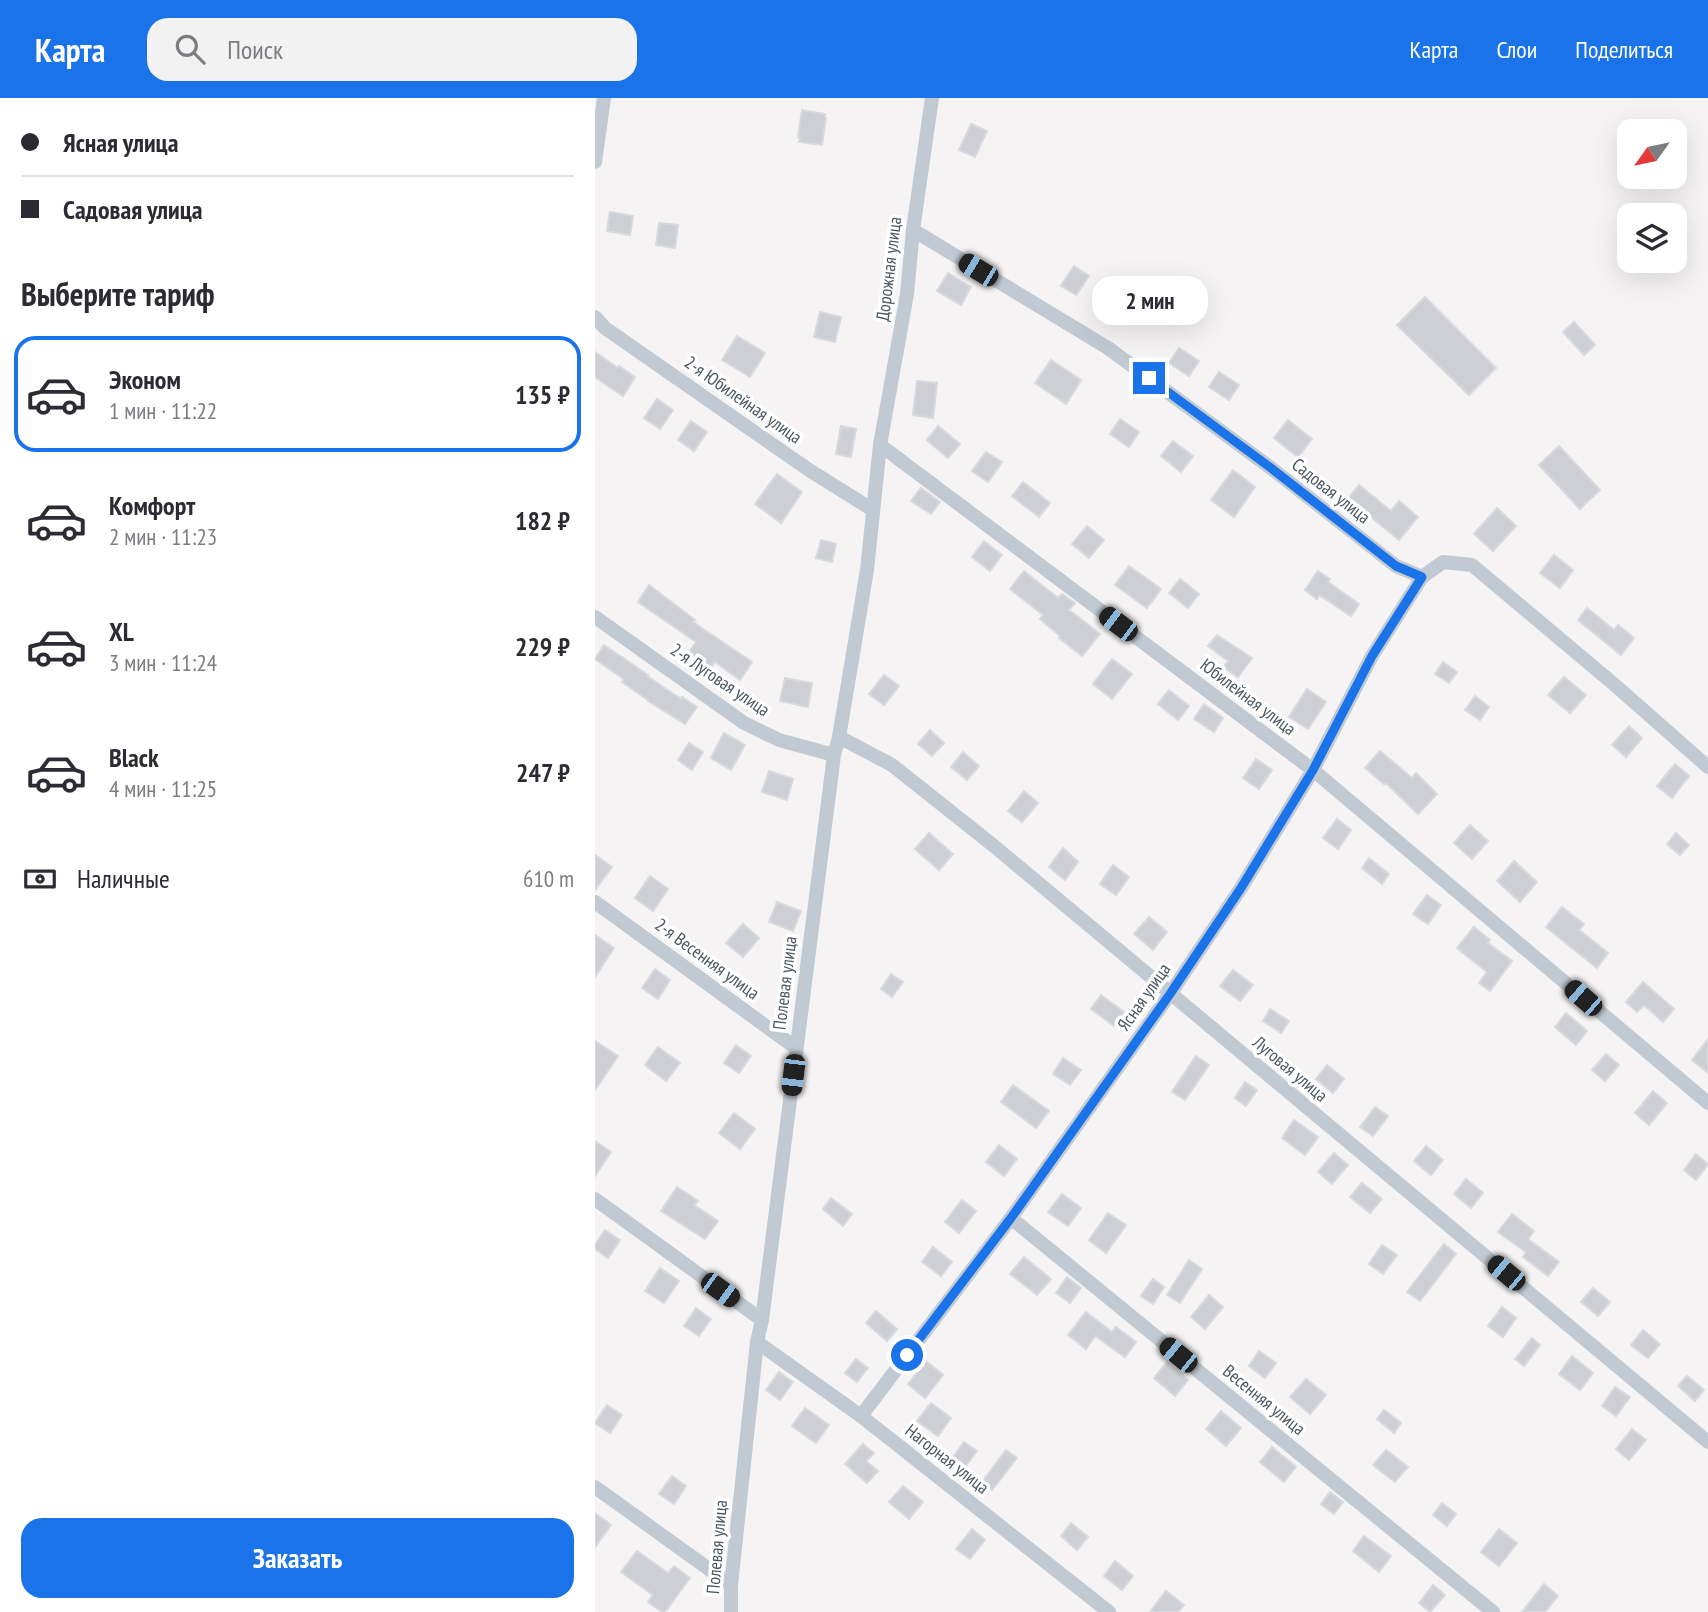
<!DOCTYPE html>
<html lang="ru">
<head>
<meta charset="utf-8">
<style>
	:root { --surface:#fff; --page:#f2f2f3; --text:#2b2b33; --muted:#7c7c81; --line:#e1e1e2; --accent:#1a73e8 }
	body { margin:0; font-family:"PT Sans Narrow",sans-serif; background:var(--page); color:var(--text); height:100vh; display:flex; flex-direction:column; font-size:26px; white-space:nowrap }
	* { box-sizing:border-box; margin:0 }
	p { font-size:23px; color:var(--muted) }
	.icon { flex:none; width:38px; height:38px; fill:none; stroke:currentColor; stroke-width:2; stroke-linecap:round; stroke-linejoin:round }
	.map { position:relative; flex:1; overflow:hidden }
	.side { display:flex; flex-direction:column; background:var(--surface); width:595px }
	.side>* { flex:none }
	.top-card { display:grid; align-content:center; height:154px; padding:0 21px; background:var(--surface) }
	.needle { width:46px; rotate:237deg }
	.buttons { position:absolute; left:1022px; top:21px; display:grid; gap:14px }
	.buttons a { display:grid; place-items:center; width:70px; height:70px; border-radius:14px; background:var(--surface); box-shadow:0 7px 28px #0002; font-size:35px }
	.end { position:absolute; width:32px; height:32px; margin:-16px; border:9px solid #1a73e8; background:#fff; box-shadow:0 0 0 4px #fff }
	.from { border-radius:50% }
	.bubble { position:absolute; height:49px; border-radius:21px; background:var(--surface); box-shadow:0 7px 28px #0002; font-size:23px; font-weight:700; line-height:49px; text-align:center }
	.car { position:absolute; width:21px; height:42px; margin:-21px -10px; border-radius:9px; box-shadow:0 0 5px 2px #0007; background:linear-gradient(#222 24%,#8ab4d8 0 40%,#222 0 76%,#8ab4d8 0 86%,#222 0) }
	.top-card b { display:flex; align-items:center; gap:24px; height:66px; font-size:26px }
	.top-card b+b { border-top:2px solid var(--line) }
	.top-card i { width:18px; height:18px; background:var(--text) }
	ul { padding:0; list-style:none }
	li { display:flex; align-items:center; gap:21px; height:116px; margin:0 14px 10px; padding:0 7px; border:4px solid transparent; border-radius:21px }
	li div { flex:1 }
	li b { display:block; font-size:26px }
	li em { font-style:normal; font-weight:700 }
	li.selected { border-color:var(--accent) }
	li>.icon { width:63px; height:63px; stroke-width:1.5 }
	h2 { padding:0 21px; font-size:32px; line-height:84px }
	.pay { display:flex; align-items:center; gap:18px; height:77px; padding:0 21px; font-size:26px }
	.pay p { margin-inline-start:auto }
	.cta { display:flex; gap:14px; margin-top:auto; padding:14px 21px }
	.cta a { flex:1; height:80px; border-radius:21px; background:var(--accent); color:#fff; font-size:28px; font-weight:700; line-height:80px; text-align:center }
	header { display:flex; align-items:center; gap:42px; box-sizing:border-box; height:98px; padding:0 35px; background:var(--accent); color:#fff }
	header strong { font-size:33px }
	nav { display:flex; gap:38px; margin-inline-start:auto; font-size:24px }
	.search { width:490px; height:63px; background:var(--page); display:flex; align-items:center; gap:18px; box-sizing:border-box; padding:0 24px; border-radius:21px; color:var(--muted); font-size:26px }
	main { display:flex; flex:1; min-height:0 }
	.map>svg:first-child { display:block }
	.building { fill:#cdcfd5; stroke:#d7d9de; stroke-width:2 }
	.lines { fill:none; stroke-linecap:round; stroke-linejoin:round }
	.street { stroke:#c1cad2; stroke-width:14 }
	.route { stroke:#1a73e8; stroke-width:9 }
	.labels { text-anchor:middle; stroke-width:7; stroke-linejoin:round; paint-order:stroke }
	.street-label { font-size:18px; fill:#4a5661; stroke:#fff }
</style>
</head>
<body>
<header>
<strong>Карта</strong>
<div class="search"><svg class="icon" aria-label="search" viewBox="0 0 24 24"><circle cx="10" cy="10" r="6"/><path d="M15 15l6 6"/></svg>Поиск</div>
<nav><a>Карта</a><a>Слои</a><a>Поделиться</a></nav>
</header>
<main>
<section class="side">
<div class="top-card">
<b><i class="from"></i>Ясная улица</b>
<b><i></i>Садовая улица</b>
</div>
<h2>Выберите тариф</h2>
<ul>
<li class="selected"><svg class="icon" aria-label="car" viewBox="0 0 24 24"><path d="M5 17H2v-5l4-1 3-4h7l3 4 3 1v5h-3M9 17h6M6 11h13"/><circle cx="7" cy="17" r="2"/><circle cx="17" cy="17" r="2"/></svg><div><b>Эконом</b><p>1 мин · 11:22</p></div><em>135 ₽</em></li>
<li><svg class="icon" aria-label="car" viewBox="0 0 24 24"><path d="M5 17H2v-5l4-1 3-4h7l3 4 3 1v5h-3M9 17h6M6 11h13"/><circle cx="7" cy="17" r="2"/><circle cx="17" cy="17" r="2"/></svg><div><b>Комфорт</b><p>2 мин · 11:23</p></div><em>182 ₽</em></li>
<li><svg class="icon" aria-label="car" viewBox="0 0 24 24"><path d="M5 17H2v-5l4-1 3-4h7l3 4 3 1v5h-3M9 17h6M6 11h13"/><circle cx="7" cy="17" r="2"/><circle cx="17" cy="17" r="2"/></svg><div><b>XL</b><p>3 мин · 11:24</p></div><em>229 ₽</em></li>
<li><svg class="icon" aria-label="car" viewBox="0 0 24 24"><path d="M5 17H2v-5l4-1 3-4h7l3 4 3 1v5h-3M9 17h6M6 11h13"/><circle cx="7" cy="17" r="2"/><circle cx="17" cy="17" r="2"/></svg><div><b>Black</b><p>4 мин · 11:25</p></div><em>247 ₽</em></li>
</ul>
<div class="pay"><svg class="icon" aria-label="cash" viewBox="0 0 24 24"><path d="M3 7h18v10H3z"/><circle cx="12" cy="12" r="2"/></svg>Наличные<p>610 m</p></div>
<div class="cta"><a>Заказать</a></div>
</section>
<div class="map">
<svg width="1113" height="1514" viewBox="0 0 1113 1514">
	<rect width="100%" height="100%" fill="#f5f3f3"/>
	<!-- building -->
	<g class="building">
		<polygon points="207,12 230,16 230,19 231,20 227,47 204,44 205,40 203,39"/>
		<polygon points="376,26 392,33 380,59 364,52"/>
		<polygon points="15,114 38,118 35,137 12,133"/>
		<polygon points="64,125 83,127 80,150 61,147"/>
		<polygon points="479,168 494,178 481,197 466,188"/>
		<polygon points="353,175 376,189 366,207 342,193"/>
		<polygon points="830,199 901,270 874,297 802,227"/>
		<polygon points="225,214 246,219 240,244 219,239"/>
		<polygon points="979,224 1000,247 989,257 968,234"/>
		<polygon points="142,238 170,255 155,279 127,262"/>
		<polygon points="584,250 604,263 594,278 574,265"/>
		<polygon points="0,254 23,270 24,268 40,279 28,298 0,279"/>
		<polygon points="456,262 486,282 471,306 440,285"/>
		<polygon points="624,274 644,287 634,302 614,289"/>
		<polygon points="322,283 342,285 338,320 318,317"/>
		<polygon points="62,301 78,312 65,331 49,320"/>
		<polygon points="525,321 544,334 534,349 515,336"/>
		<polygon points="693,322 717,341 703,359 679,340"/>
		<polygon points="96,323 112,334 99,353 83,342"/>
		<polygon points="246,328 261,331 256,359 241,356"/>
		<polygon points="343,328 365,346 353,360 332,342"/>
		<polygon points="578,343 598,358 586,374 566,358"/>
		<polygon points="964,348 1005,392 985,411 944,367"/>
		<polygon points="391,354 407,364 393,384 377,373"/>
		<polygon points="638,372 660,389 639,419 616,402"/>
		<polygon points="182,376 207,394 186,425 160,406"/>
		<polygon points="428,384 455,405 444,419 417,398"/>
		<polygon points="764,387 796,413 804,403 823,419 804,442 774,417 773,419 752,402"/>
		<polygon points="326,390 345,404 336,416 316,403"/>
		<polygon points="902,410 921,428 898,453 879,436"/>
		<polygon points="492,428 509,442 494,460 477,446"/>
		<polygon points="226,442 241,446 237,464 221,460"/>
		<polygon points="389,443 407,457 395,473 377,459"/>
		<polygon points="959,457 978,472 965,490 945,475"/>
		<polygon points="534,468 566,491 552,510 520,487"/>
		<polygon points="429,473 463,500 467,496 480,505 474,512 505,536 487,558 464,540 465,538 445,521 448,517 415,491"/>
		<polygon points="723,473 735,481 733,484 764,506 756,518 724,497 722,501 710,492"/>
		<polygon points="585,481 604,496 593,510 574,495"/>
		<polygon points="54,487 100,522 98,524 157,564 145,582 120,564 114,572 92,558 101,544 43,504"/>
		<polygon points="992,510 1019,532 1023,527 1039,540 1026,557 983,522"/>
		<polygon points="622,537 657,560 643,579 628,569 633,563 613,548"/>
		<polygon points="9,547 53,577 52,578 86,601 87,599 102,609 90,626 53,603 53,602 27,584 29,581 0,561"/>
		<polygon points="517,561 537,576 517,601 498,586"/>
		<polygon points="848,564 862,574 854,585 840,576"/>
		<polygon points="289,577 304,588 289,607 274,596"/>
		<polygon points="969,579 991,597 975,615 953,597"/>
		<polygon points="190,580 217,585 213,609 185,603"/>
		<polygon points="712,591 731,604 713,631 694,619"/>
		<polygon points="574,592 594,608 583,622 563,606"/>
		<polygon points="880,598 894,609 885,622 870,612"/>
		<polygon points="609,606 628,620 619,634 599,621"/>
		<polygon points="1034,628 1047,640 1031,659 1017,647"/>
		<polygon points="335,632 349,645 337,658 323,646"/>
		<polygon points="129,635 150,647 136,672 116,660"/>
		<polygon points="94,645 108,654 97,672 83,662"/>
		<polygon points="785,653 817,680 821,675 842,696 823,716 791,685 789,686 770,670"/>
		<polygon points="368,654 384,668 372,682 356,669"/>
		<polygon points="661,661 677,672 664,691 648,680"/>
		<polygon points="1080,666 1094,678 1077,700 1062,688"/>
		<polygon points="174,673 198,681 192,702 167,694"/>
		<polygon points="429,693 443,705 427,724 413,713"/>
		<polygon points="742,721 756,732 743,751 728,740"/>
		<polygon points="875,727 893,743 877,761 859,745"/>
		<polygon points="334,735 358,756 344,772 320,751"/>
		<polygon points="1081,735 1094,747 1085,757 1072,746"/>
		<polygon points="468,750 483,764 470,782 454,769"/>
		<polygon points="0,757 17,769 0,792"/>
		<polygon points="774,760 794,776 787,786 767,770"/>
		<polygon points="919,763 942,784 925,804 902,783"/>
		<polygon points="518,767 534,779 521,797 505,786"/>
		<polygon points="55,778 73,791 58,813 40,800"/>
		<polygon points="832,797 846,807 833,826 818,816"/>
		<polygon points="182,804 206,813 198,833 174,824"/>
		<polygon points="967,809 989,826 984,832 1013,855 1002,870 951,829"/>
		<polygon points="554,819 572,834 558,852 539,836"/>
		<polygon points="148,826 164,840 148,859 131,845"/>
		<polygon points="879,829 895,842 893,845 917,863 895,893 884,885 892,874 862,850"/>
		<polygon points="0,837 19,850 0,879"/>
		<polygon points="60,871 75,882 63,901 47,890"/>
		<polygon points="638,872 658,887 645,903 625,888"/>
		<polygon points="296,876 308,884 297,899 286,891"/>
		<polygon points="1048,884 1079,911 1068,924 1049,907 1042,914 1031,904"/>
		<polygon points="506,897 529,914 519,928 496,911"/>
		<polygon points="675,911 694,923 686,935 668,923"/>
		<polygon points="971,915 992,933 981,947 960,929"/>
		<polygon points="1113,941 1113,975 1097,962"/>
		<polygon points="0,943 23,958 0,992"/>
		<polygon points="141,947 156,958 144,975 129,965"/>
		<polygon points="63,949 85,965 71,983 50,967"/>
		<polygon points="1011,956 1024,967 1010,983 997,972"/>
		<polygon points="601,958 614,967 590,1002 577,994"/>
		<polygon points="468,960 486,972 475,987 458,976"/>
		<polygon points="732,967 749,981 738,995 721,981"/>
		<polygon points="650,984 662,992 651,1008 640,1000"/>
		<polygon points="418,987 454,1013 441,1030 406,1004"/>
		<polygon points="1058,993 1072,1005 1054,1027 1040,1015"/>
		<polygon points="780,1009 793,1018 778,1038 765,1029"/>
		<polygon points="139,1015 160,1031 145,1051 124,1035"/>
		<polygon points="699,1022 723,1039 710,1057 687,1040"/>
		<polygon points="0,1043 16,1054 0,1078"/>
		<polygon points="404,1047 422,1061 409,1078 391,1064"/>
		<polygon points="831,1048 848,1062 836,1077 819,1063"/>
		<polygon points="739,1055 753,1067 737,1086 723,1074"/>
		<polygon points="1101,1056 1113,1066 1101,1082 1089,1072"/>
		<polygon points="871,1081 888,1095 876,1110 859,1096"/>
		<polygon points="767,1085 787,1101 775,1115 755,1099"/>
		<polygon points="82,1089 103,1103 99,1107 123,1123 110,1141 66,1113"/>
		<polygon points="467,1096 486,1110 473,1128 453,1114"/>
		<polygon points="236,1100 257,1116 248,1128 228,1111"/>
		<polygon points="367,1102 381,1113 364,1135 350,1124"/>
		<polygon points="513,1115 531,1127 511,1155 494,1142"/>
		<polygon points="917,1116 939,1133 933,1141 964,1164 953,1178 928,1159 931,1154 903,1134"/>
		<polygon points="10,1132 25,1142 13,1160 0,1151 0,1147"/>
		<polygon points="849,1146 861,1156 825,1203 812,1194"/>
		<polygon points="787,1147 802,1157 788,1176 774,1166"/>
		<polygon points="338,1149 357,1164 346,1178 327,1164"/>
		<polygon points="429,1159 456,1181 442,1197 415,1176"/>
		<polygon points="594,1162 607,1171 585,1205 572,1197"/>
		<polygon points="65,1170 84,1183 69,1205 50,1193"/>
		<polygon points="472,1179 486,1190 475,1205 461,1195"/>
		<polygon points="558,1181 569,1189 558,1206 546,1198"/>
		<polygon points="998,1190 1015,1204 1003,1218 986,1204"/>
		<polygon points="614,1197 628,1209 610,1231 596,1219"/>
		<polygon points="907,1209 921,1220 908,1239 893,1228"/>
		<polygon points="101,1210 116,1221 104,1238 89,1228"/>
		<polygon points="281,1213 302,1231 292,1243 271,1225"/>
		<polygon points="491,1214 517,1234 521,1229 541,1244 530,1259 500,1238 491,1251 473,1237"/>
		<polygon points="1048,1232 1065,1246 1053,1260 1036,1247"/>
		<polygon points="937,1240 945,1247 929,1268 920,1261"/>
		<polygon points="664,1253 681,1265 670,1280 654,1268"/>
		<polygon points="977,1258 998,1275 985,1292 964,1276"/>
		<polygon points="261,1261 273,1270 262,1284 250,1275"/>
		<polygon points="331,1263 348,1277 330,1300 313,1286"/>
		<polygon points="572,1264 593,1282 580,1298 559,1280"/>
		<polygon points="184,1274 198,1284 185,1302 171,1292"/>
		<polygon points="1092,1278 1109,1292 1100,1303 1083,1288"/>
		<polygon points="711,1281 731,1297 715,1316 695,1299"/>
		<polygon points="1020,1289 1035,1299 1021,1318 1007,1308"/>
		<polygon points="336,1305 356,1320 343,1338 322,1323"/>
		<polygon points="12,1307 27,1317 15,1335 0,1325"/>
		<polygon points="210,1310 234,1327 221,1345 197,1328"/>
		<polygon points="789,1312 806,1325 799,1335 782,1321"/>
		<polygon points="626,1313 646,1330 631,1348 611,1331"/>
		<polygon points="1037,1331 1051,1342 1034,1362 1021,1351"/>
		<polygon points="369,1344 382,1353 370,1369 357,1360"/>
		<polygon points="268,1346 279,1355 271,1363 283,1373 272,1385 250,1366"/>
		<polygon points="677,1349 701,1369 689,1384 665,1364"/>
		<polygon points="411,1352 422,1360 397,1392 387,1384"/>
		<polygon points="791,1352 813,1369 800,1384 778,1367"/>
		<polygon points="77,1378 91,1388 79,1406 64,1396"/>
		<polygon points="308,1388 328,1404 314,1421 294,1404"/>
		<polygon points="735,1394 748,1404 739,1416 726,1406"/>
		<polygon points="847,1405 861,1416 852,1428 838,1417"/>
		<polygon points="0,1415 16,1427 0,1449"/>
		<polygon points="476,1425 493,1439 482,1452 466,1438"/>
		<polygon points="377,1431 390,1442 375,1461 361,1451"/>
		<polygon points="904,1431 922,1445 904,1468 886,1454"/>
		<polygon points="769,1438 796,1458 784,1474 758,1453"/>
		<polygon points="42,1453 73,1475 79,1468 95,1480 70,1514 67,1514 53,1504 58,1497 26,1474"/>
		<polygon points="520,1463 538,1478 527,1492 509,1478"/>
		<polygon points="949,1486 963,1498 950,1514 927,1514"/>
		<polygon points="838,1487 850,1497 835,1514 824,1505"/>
		<polygon points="571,1493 589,1507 583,1514 555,1514"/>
	</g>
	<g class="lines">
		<!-- street -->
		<g class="street">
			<polyline points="0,64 9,0"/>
			<polyline points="318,132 513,250 676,370 801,468 827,479 848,464 877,467 1021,588 1113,669"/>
			<polyline points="0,219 10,230 214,372 278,412"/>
			<polyline points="285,347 718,672 1113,1005"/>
			<polyline points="0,519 149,625 184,642 239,657"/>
			<polyline points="244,639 297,667 399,748 1113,1344"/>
			<polyline points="0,804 201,950"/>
			<polyline points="0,1101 167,1222"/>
			<polyline points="416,1120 898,1514"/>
			<polyline points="162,1244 266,1318 514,1514"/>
			<polyline points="266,1318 416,1120 575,896 646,790 718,672 777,558 827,479"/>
			<polyline points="0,1389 136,1487"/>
			<polyline points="136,1514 136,1487 162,1244 167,1222 239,657 244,639 272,472 285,347 312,196 318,132 337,0"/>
		</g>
	</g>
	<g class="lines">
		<!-- route -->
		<polyline class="route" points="312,1257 416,1120 575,896 646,790 718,672 777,558 827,479 801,468 676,370 554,280"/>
	</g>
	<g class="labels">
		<!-- street labels -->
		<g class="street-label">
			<text transform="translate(294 171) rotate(-83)" y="6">Дорожная улица</text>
			<text transform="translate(148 302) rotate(35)" y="6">2-я Юбилейная улица</text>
			<text transform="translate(736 393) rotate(38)" y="6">Садовая улица</text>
			<text transform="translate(125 582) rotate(34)" y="6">2-я Луговая улица</text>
			<text transform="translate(653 599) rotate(37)" y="6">Юбилейная улица</text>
			<text transform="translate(112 861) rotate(36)" y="6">2-я Весенняя улица</text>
			<text transform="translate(190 885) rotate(-83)" y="6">Полевая улица</text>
			<text transform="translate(549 899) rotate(-55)" y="6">Ясная улица</text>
			<text transform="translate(695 971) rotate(40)" y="6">Луговая улица</text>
			<text transform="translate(669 1302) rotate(39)" y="6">Весенняя улица</text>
			<text transform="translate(352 1361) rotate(38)" y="6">Нагорная улица</text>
			<text transform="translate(122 1449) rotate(-85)" y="6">Полевая улица</text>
		</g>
	</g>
</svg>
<div class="buttons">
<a><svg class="needle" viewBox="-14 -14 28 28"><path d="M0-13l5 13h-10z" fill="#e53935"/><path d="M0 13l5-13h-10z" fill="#7c7c81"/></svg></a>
<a><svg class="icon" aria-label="layers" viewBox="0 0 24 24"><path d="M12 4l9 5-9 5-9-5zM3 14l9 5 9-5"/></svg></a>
</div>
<i class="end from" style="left:312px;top:1257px"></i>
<i class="end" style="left:554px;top:280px"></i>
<div class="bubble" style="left:497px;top:178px;width:116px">2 мин</div>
<i class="car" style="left:383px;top:172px;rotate:301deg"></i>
<i class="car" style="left:523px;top:526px;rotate:307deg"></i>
<i class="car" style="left:988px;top:900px;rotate:311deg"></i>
<i class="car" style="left:198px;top:977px;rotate:187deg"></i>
<i class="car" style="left:911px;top:1175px;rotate:310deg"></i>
<i class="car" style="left:125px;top:1192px;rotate:126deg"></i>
<i class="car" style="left:583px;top:1257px;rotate:309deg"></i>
</div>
</main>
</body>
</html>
